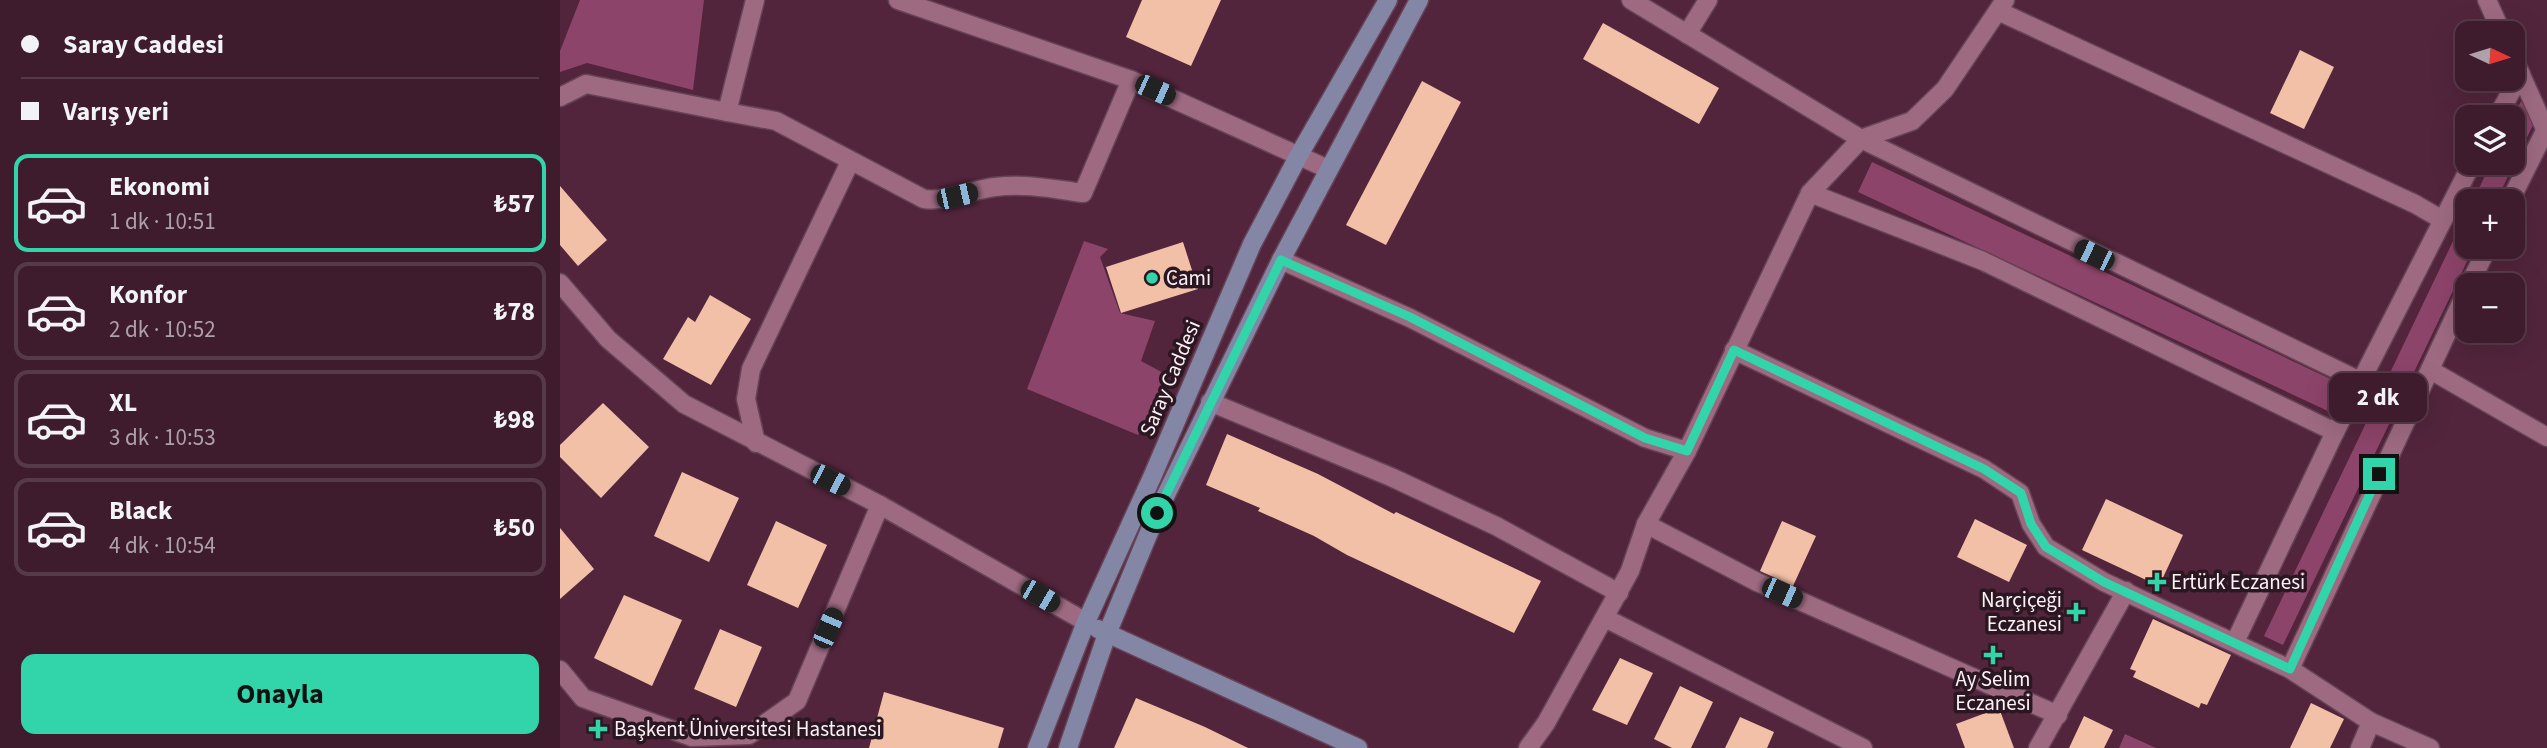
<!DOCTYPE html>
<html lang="tr">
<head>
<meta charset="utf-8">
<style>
	:root { --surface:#3e1c2d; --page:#492939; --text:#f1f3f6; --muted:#ada1aa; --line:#573a49; --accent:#32d4a9 }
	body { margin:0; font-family:"Source Sans 3",sans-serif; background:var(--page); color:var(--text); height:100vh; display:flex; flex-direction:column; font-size:26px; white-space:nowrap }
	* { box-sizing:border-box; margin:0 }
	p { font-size:23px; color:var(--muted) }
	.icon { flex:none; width:38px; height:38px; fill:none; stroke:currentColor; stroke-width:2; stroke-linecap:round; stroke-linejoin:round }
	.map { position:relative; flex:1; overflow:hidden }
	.side { display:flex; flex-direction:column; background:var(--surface); width:560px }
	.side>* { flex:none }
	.banner { display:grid; align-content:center; height:154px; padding:0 21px; background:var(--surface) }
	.needle { width:46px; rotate:94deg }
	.controls { position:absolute; left:1895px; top:21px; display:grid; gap:14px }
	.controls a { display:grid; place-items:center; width:70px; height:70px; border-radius:14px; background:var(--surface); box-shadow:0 7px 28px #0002,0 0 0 2px var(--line); font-size:35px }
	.end { position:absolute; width:32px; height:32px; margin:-16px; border:9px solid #32d4a9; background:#111; box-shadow:0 0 0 4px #111 }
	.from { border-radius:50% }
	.bubble { position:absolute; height:49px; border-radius:14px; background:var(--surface); box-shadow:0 7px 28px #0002,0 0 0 2px var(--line); font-size:23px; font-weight:700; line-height:49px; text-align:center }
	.car { position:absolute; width:21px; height:42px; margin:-21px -10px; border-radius:9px; box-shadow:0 0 5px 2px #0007; background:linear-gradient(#222 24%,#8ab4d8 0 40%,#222 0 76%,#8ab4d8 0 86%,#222 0) }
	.banner b { display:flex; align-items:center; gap:24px; height:66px; font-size:26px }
	.banner b+b { border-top:2px solid var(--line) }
	.banner i { width:18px; height:18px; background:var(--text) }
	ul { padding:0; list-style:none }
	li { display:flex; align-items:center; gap:21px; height:98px; margin:0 14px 10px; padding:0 7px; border:4px solid var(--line); border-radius:14px }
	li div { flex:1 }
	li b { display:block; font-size:26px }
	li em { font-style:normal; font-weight:700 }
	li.current { border-color:var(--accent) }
	li>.icon { width:63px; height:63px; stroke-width:1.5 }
	.button { display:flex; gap:14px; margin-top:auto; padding:14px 21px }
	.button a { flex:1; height:80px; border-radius:14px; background:var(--accent); color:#111; font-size:28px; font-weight:700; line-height:80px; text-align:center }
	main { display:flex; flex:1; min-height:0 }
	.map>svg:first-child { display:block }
	.green { fill:#8d446a }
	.building { fill:#f1c0a6 }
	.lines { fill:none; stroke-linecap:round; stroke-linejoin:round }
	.street-casing { stroke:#664356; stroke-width:21 }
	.secondary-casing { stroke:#664356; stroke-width:21 }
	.street { stroke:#9d6a82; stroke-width:18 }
	.secondary { stroke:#8486a6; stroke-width:18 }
	.route { stroke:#32d4a9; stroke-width:9 }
	.poi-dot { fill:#32d4a9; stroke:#2b1721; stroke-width:2.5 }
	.labels { text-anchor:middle; stroke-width:7; stroke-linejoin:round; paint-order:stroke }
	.poi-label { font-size:21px; fill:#fdf1f6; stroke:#2b1721; text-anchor:start }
	.street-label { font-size:21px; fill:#fdf1f6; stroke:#2b1721 }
</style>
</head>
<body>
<main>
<section class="side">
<div class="banner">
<b><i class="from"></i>Saray Caddesi</b>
<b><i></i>Varış yeri</b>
</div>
<ul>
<li class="current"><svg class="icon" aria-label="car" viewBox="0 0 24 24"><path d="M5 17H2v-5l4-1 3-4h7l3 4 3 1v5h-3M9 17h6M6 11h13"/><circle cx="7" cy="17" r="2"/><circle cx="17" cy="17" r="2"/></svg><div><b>Ekonomi</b><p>1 dk · 10:51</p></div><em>₺57</em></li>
<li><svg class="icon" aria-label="car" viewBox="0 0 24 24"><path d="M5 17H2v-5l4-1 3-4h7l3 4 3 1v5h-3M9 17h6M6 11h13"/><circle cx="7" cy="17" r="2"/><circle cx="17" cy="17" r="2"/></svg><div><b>Konfor</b><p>2 dk · 10:52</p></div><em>₺78</em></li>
<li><svg class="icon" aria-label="car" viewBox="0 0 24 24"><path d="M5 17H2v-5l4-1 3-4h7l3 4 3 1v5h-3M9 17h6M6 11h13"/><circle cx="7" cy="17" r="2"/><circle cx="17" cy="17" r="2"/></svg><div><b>XL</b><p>3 dk · 10:53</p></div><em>₺98</em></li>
<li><svg class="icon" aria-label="car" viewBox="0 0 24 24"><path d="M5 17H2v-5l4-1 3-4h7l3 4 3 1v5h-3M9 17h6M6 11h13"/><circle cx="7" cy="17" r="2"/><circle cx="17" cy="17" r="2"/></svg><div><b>Black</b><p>4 dk · 10:54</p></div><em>₺50</em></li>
</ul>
<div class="button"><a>Onayla</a></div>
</section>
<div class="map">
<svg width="1987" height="748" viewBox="0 0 1987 748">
	<rect width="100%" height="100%" fill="#52253c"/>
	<!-- green -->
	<g class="green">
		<polygon points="20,0 144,0 133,90 27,63 0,72 0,51"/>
		<polygon points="1961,101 1974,123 1936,201 1913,201 1931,163 1953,163 1953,117"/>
		<polygon points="1312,162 1779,383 1768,411 1298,192"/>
		<polygon points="1907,212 1908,247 1914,247 1723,645 1704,636"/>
		<polygon points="524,241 548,249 540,257 560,313 595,321 581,361 609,376 578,435 467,389"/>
		<polygon points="1565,734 1596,748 1559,748"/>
	</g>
	<!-- building -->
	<g class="building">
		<polygon points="582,0 661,0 631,66 566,37"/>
		<polygon points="1043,23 1159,88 1139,124 1023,59"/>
		<polygon points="1740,50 1774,67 1744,129 1710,113"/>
		<polygon points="862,81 901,102 826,245 786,225"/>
		<polygon points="0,186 47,240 18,266 0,245"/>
		<polygon points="623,242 638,289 561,313 546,267"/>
		<polygon points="150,295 191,319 151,385 103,359 128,317 135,322"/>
		<polygon points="43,403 89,447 41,498 0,457 0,445"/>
		<polygon points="667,434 758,474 834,514 836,512 981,581 954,633 787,555 754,536 698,511 700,508 646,485"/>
		<polygon points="122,472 179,498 149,562 94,536"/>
		<polygon points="1546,499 1623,535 1599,586 1522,550"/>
		<polygon points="1415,519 1467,545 1449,582 1397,557"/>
		<polygon points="216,521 267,545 238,608 187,585"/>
		<polygon points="1222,521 1256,536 1233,586 1200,571"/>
		<polygon points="0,528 34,569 0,599"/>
		<polygon points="64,595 122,620 92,686 34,658"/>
		<polygon points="1593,619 1671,655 1647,705 1641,703 1639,708 1573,677 1576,671 1570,669"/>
		<polygon points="160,629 202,647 176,707 134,689"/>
		<polygon points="1060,658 1093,673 1067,725 1032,710"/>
		<polygon points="1120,686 1153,702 1131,748 1112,748 1094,739"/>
		<polygon points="324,692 444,728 438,748 309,748"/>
		<polygon points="576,698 645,727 688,748 554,748"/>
		<polygon points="1751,703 1784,719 1770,748 1730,748"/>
		<polygon points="1439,708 1454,748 1405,748 1396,724"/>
		<polygon points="1524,716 1553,730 1544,748 1509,748"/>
		<polygon points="1180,717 1214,732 1207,748 1165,748"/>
	</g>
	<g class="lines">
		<!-- street casing -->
		<g class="street-casing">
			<g id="street">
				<polyline points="338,0 571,80 768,169"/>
				<polyline points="1071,0 1301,139 1800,381"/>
				<polyline points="1927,0 1942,33"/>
				<polyline points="1438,11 1855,204 1881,219"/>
				<polyline points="1127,34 1148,0"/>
				<polyline points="1953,57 1987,133"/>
				<polyline points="0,97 26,84 167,112 195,0"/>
				<path d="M167,112l49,9 148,78c24,3 46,-9 71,-12 29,-4 59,2 88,6l48,-113"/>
				<polyline points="1937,117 1961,74"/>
				<polyline points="1250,193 1423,261 1775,432"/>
				<polyline points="1950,201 1985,131"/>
				<polyline points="721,260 850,318 1085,438 1127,451"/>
				<polyline points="0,283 48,339 124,404 320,505 526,622"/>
				<polyline points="1909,285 1928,247"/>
				<polyline points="1174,350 1424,469 1460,493 1471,524 1486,547 1544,582 1730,669 1811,722 1870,748"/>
				<polyline points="1872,371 1987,437"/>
				<polyline points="650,402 831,477 936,526 1059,593"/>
				<polyline points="196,443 186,399 191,369 290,162"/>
				<polyline points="1086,524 1197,582 1498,715"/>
				<polyline points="1045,618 1303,748"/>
				<polyline points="1675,642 1775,432 1912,163"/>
				<polyline points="1730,669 1908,288"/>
				<polyline points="0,670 23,698 132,737 189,735 237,701 320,505"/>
				<polyline points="968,748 986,723 1070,571 1086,524 1127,451 1250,193 1301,139 1352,121 1385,89 1445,0"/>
				<polyline points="1478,748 1566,591"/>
				<polyline points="1800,748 1811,722"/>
			</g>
		</g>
		<!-- secondary casing -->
		<g class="secondary-casing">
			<g id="secondary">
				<polyline points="538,629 798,748"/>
				<polyline points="477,748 526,622 593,475 692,244 739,155 828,0"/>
				<polyline points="508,748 547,634 597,513 721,260 859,0"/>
			</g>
		</g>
		<!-- street -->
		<use href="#street" class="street"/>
		<!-- secondary -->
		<use href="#secondary" class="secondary"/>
	</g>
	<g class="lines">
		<!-- route -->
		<polyline class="route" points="597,513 721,260 850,317 1085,438 1127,451 1174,350 1424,469 1461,493 1471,524 1486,547 1544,582 1730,669 1819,474"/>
	</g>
	<!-- markers -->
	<g class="poi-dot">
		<circle cx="592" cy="278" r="7"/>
		<path d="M1593.5 571.5h7v7h7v7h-7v7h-7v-7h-7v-7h7z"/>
		<path d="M1512.5 601.5h7v7h7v7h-7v7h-7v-7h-7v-7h7z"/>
		<path d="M1429.5 644.5h7v7h7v7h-7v7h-7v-7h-7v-7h7z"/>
		<path d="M34.5 718.5h7v7h7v7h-7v7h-7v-7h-7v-7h7z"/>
	</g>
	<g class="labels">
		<!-- poi labels -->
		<g class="poi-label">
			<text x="606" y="285">Cami</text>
			<text x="1611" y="589">Ertürk Eczanesi</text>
			<text x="1502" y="607" text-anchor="end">Narçiçeği<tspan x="1502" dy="24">Eczanesi</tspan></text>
			<text x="1433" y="686" text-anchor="middle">Ay Selim<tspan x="1433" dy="24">Eczanesi</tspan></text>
			<text x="54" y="736">Başkent Üniversitesi Hastanesi</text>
		</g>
		<!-- street labels -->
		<g class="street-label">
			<text transform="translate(610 378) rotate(-67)" y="7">Saray Caddesi</text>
		</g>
	</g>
</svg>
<div class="controls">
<a><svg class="needle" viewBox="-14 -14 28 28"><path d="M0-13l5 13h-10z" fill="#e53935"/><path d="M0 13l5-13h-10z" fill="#ada1aa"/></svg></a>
<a><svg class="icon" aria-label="layers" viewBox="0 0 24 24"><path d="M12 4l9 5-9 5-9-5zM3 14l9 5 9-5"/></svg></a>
<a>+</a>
<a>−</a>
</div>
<i class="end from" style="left:597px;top:513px"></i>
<i class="end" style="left:1819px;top:474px"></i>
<div class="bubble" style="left:1769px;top:373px;width:98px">2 dk</div>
<i class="car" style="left:595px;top:90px;rotate:114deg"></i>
<i class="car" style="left:397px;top:196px;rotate:77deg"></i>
<i class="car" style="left:1534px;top:255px;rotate:296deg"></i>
<i class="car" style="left:270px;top:480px;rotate:117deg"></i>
<i class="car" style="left:1222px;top:593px;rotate:114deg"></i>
<i class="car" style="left:480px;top:596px;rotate:120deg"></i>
<i class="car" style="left:268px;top:628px;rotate:23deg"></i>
</div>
</main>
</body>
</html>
